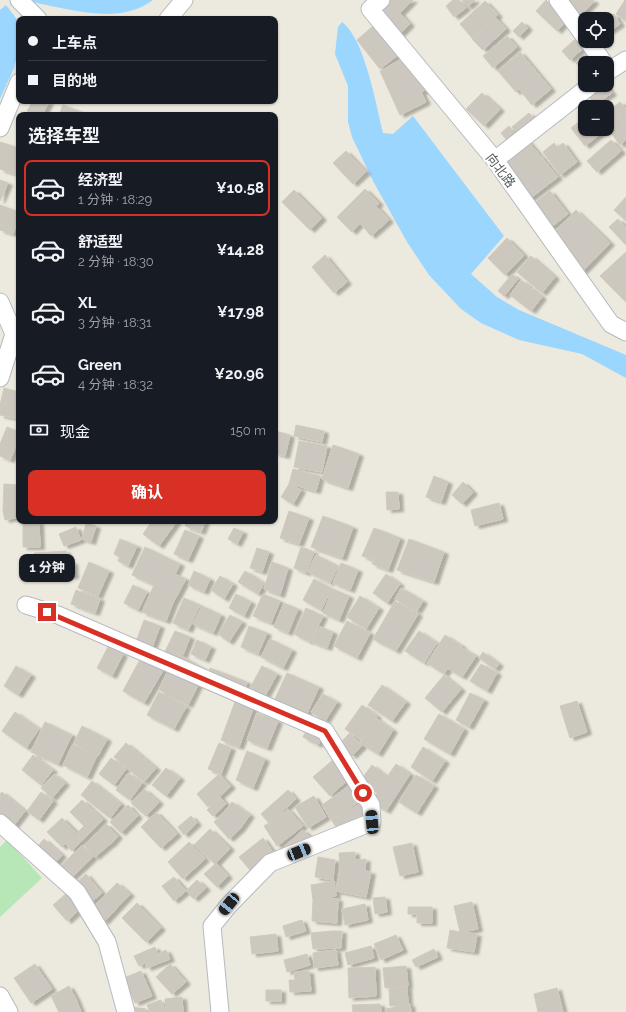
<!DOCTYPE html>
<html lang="zh">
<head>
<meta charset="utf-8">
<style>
	:root { --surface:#171b24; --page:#242831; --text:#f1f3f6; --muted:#9ea1a6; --line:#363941; --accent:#d93025 }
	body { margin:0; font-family:Raleway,"Noto Sans SC",sans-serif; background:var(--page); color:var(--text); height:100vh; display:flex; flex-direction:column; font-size:15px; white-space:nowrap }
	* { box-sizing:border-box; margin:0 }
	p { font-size:13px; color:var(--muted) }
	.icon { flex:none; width:22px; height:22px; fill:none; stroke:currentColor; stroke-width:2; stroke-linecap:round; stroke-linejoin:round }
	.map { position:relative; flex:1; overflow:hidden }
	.panel { position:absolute; left:16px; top:112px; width:262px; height:412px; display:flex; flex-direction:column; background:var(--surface); border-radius:8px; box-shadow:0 1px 3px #0004 }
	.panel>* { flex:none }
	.top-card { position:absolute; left:16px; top:16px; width:262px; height:88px; border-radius:8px; box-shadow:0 1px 3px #0004; display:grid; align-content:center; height:88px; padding:0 12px; background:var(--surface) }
	.tools { position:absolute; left:578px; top:12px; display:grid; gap:8px }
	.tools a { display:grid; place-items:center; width:36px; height:36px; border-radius:8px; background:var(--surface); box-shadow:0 1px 3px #0004; font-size:20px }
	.end { position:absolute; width:18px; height:18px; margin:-9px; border:5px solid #d93025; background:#fff; box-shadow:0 0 0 2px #fff }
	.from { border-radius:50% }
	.bubble { position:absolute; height:28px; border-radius:8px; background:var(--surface); box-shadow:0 1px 3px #0004; font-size:13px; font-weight:700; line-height:28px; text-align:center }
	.car { position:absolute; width:12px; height:24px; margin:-12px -6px; border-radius:5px; box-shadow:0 0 3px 1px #0007; background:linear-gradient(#222 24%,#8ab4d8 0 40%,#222 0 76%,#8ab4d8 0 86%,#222 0) }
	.top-card b { display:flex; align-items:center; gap:14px; height:38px; font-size:15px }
	.top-card b+b { border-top:1px solid var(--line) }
	.top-card i { width:10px; height:10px; background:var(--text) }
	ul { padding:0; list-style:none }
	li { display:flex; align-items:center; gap:12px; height:56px; margin:0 8px 6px; padding:0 4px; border:2px solid transparent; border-radius:8px }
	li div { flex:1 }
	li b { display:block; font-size:15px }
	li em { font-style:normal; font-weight:700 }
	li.current { border-color:var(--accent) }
	li>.icon { width:36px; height:36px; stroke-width:1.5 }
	h2 { padding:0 12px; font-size:18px; line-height:48px }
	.pay { display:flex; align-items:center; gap:10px; height:44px; padding:0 12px; font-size:15px }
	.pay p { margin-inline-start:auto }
	.button { display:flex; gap:8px; margin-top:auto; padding:8px 12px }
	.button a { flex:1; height:46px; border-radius:8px; background:var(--accent); color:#fff; font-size:16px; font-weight:700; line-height:46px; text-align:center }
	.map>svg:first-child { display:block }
	.green { fill:#b8e7b7 }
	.water { fill:#9bd6ff }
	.building { fill:#ccc7bf; stroke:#d1cabc; filter:url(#shadow) }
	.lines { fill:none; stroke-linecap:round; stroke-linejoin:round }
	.minor-casing { stroke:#b6babf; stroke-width:19 }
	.minor { stroke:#fff; stroke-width:17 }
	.route { stroke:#d93025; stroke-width:5 }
	.labels { text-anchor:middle; stroke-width:4; stroke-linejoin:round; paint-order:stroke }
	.street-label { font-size:13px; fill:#575c61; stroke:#fff }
</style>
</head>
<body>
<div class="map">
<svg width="626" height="1012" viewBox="0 0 626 1012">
	<defs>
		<filter id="shadow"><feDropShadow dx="4.5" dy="2.5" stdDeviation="1" flood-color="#0004"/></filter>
	</defs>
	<rect width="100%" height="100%" fill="#ece9de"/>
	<!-- green -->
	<polygon class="green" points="7,840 42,878 0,917 0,847"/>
	<!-- water -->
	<g class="water">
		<path d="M28,0h125c-33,25 -79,10 -116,3z"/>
		<polygon points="6,5 19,22 19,48 14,68 0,99 0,10"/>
		<path d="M342,22c23,17 34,83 41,111l10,1 20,-18 91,120 -33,38 26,23 22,13 107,45v23l-44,-24 -63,-14 -38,-17 -20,-14 -32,-34 -22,-33 -34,-61 -21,-44 -4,-15v-36l-13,-32 3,-27z"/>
	</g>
	<!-- building -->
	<g class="building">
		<polygon points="386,0 413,0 400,13 410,24 399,35 375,11"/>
		<polygon points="453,0 459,0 466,8 454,17 446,6"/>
		<polygon points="462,0 475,0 468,7"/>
		<polygon points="546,0 567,20 557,31 536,11"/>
		<polygon points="568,0 593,0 594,2 576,20"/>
		<polygon points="625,0 626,0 626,21 616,14"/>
		<polygon points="485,1 498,15 472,38 460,24"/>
		<polygon points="614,14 620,24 607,33 607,19"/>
		<polygon points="496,18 506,29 483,50 472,39"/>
		<polygon points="522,22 528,28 519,37 513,31"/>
		<polygon points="373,26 398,55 380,69 357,40"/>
		<polygon points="507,36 517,47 493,68 483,56"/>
		<polygon points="579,36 587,45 570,60 562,51"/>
		<polygon points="589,50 595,63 585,63 585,71 576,63"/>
		<polygon points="520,52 551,89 532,105 519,89 516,92 498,71"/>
		<polygon points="410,55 427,89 421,92 426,102 400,115 380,71"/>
		<polygon points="594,85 606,85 612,93 595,105 585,91"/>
		<polygon points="482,93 500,109 484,126 466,109"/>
		<polygon points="33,101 49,102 42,115 36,115 27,111"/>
		<polygon points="620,102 626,109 626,121 611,132 607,127 607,112"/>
		<polygon points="63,105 79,111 78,115 59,115"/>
		<polygon points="529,113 538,123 521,138 512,127"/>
		<polygon points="585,117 585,129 605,130 585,146 571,128"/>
		<polygon points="626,122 626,140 620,145 612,134"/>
		<polygon points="509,126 520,140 512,147 501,133"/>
		<polygon points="527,140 538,153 514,173 503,160"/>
		<polygon points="611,140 621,151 597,172 587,161"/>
		<polygon points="0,142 19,148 18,175 0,169"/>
		<polygon points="554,143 557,148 563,143 577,162 560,175 543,152"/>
		<polygon points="346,151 366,172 353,184 333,163"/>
		<polygon points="539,154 558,177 520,206 513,173"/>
		<polygon points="0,180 8,183 0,201"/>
		<polygon points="365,189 379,203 362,221 377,207 389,220 371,236 360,223 352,232 337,217"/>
		<polygon points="294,190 322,218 310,230 282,202"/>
		<polygon points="550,191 568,214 542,234 524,211"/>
		<polygon points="626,197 626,221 614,210"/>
		<polygon points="0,205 19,212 19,219 13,234 0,230"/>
		<polygon points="576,210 610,243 582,272 548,239"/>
		<polygon points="618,219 626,228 626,245 609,227"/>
		<polygon points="507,238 524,255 505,275 488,258"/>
		<polygon points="626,252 626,302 600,276"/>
		<polygon points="325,255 347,282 334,293 312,267"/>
		<polygon points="531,256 555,277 542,293 517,272"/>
		<polygon points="512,274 518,279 504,296 498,291"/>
		<polygon points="521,280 542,297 531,311 510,295"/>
		<polygon points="4,388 19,392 19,419 0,415 0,405"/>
		<polygon points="296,425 324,431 322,442 294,436"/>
		<polygon points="7,427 19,432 19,439 10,460 0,456 0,444"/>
		<polygon points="275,431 290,435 285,456 275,453"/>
		<polygon points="299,441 327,446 322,472 294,467"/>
		<polygon points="333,445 359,454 348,488 322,479"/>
		<polygon points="293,469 320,476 316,491 291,484 301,490 293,504 281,497 289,484"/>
		<polygon points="434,476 448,482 441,502 426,497"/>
		<polygon points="463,482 473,492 462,504 452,495"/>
		<polygon points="4,484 19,485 19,517 5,520 3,511"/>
		<polygon points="386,492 398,492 399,509 387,510"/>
		<polygon points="499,503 503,519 475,526 471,510"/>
		<polygon points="289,511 309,518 299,544 280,538"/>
		<polygon points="323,516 353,527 342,558 311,547"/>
		<polygon points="152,521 177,521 159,546 143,534"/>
		<polygon points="187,521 205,521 201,532 185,526"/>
		<polygon points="23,522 39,522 40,547 23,547"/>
		<polygon points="86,523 96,526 91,542 82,539"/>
		<polygon points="76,527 81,540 64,546 59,534"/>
		<polygon points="234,528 243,532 237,544 228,539"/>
		<polygon points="374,528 385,532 373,560 362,556"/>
		<polygon points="185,530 199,536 188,560 174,554"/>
		<polygon points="385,532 400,538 388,570 372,564"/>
		<polygon points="120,539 137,546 128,566 118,561 120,557 114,554"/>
		<polygon points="409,539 444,552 434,582 397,570"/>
		<polygon points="145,547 180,564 175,574 186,579 173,603 166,621 142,612 154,585 132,575"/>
		<polygon points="301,547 314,552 306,573 294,568"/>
		<polygon points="257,548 269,552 262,572 250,568"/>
		<polygon points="66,551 67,562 73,562 74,576 40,578 40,569 35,569 34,553"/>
		<polygon points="316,555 338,566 330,583 308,572"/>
		<polygon points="89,562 109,571 98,596 78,588"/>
		<polygon points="272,562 288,568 280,595 264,589"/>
		<polygon points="341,563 358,570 350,590 333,583"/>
		<polygon points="194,571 210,579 204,592 188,585"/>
		<polygon points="245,571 264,583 258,594 238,582"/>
		<polygon points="386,574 400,584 387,603 373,593"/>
		<polygon points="220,576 233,584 224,599 211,590"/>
		<polygon points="314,579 332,589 321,610 303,600"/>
		<polygon points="133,585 147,592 138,610 124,603"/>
		<polygon points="401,588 423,601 417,611 395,599"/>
		<polygon points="333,589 349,596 339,620 323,613"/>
		<polygon points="76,590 100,599 95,613 71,604"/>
		<polygon points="236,594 251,602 244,616 229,608"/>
		<polygon points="263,594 280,601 271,623 253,616"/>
		<polygon points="360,596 379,608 366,629 347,617"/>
		<polygon points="184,598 200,605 188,630 173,623"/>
		<polygon points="395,601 418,614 396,651 373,639"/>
		<polygon points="284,603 298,609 288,633 274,627"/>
		<polygon points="202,606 221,615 213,633 193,624"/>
		<polygon points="306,608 323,616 310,642 294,634"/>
		<polygon points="230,615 242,622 229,642 218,634"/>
		<polygon points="144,620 160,626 150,653 134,647"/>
		<polygon points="347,621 370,633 357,658 334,646"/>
		<polygon points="249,626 267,633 258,654 241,647"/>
		<polygon points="318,626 333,632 327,648 312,642"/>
		<polygon points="175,631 190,637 183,655 171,650 204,669 197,681 161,660"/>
		<polygon points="419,631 437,643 424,663 405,651"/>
		<polygon points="445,635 462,646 444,674 427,663"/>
		<polygon points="270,639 292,650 283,668 261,657"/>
		<polygon points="197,640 211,647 205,660 191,654"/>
		<polygon points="108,647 123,654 112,676 97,668"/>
		<polygon points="461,647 476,656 462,677 447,668"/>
		<polygon points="483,652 499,664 495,669 479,658"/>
		<polygon points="143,654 165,667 144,703 123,691"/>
		<polygon points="481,664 497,673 487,691 470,681"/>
		<polygon points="16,666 31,675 18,695 4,686"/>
		<polygon points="262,666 277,674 265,696 250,688"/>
		<polygon points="169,668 199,683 188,705 159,690"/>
		<polygon points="210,668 247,682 242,698 204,685"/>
		<polygon points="287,673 319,687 307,713 275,699"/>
		<polygon points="444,675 461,689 442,712 425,698"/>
		<polygon points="382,685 406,702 392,721 368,705"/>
		<polygon points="159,692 186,707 174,729 147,715"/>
		<polygon points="470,693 484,700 469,727 456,720"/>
		<polygon points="323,694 337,702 325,721 311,712"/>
		<polygon points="236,699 254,706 239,747 221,740"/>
		<polygon points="577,701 587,732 570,738 560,706"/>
		<polygon points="362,705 377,716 361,740 345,729"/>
		<polygon points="15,712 39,729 26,748 2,731"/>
		<polygon points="257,713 278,721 267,748 247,740"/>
		<polygon points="439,714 464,729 450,754 424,739"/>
		<polygon points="376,718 393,730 378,754 360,743"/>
		<polygon points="312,719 328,726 318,745 303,737"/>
		<polygon points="45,722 72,735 58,764 31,752"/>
		<polygon points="82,726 107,739 98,756 74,743"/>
		<polygon points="350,733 362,746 352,756 340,743"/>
		<polygon points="126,743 156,768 144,782 114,757"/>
		<polygon points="219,743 231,748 221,774 208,769"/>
		<polygon points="73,744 97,756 87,777 63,765"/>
		<polygon points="423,747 445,761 432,781 411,767"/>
		<polygon points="247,751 265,759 253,788 236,780"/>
		<polygon points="33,755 53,770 41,785 22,770"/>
		<polygon points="111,758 126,769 114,785 99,774"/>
		<polygon points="334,759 351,777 330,796 313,777"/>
		<polygon points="396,764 410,774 386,811 371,802 377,793 361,780 372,765 387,777"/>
		<polygon points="166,768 180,778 166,796 152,785"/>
		<polygon points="128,773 142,783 130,800 116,790"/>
		<polygon points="54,774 65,783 52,798 41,788"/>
		<polygon points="219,774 231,786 208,807 197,794"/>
		<polygon points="416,775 434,786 417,813 399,802"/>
		<polygon points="92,781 121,804 110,818 81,795"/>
		<polygon points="350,785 361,800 336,818 363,802 373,820 343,838 322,805"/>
		<polygon points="144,789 159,802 146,816 131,803"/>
		<polygon points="288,790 296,799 266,826 288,809 303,826 277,846 264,826 269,823 261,814"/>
		<polygon points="2,792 25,811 12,828 0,819 0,794"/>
		<polygon points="41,792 53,801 39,820 27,811"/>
		<polygon points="314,796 326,817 308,828 295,807"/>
		<polygon points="220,797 226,804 213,816 207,810"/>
		<polygon points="82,800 103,819 82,841 76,834 84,826 70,812"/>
		<polygon points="232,802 250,815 240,829 229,839 214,822 222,815"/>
		<polygon points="128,805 138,816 121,833 110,822"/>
		<polygon points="156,812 177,834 161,848 141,827"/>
		<polygon points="191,816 197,823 184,835 178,827"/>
		<polygon points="62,818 76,832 62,847 47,832"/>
		<polygon points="106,824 118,836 110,845 97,833"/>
		<polygon points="210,829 230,848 216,863 228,876 217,887 204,874 215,864 194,845"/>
		<polygon points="303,830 313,840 282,849"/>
		<polygon points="97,833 109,845 95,857 84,845"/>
		<polygon points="75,835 81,841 72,851 66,844"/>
		<polygon points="263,838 273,852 250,870 239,857"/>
		<polygon points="44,839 62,855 49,870 31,854"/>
		<polygon points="189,842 205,859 183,879 168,862"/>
		<polygon points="412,843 418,872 400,876 393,847"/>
		<polygon points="82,845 93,857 68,881 57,870"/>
		<polygon points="355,852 355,860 366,859 365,871 371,872 366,897 336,891 340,870 339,853"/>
		<polygon points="318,857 335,860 333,880 315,877"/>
		<polygon points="86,874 102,893 89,904 73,886"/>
		<polygon points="174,877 186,891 197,880 206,888 194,899 186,891 174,901 162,886"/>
		<polygon points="334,881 336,896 326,898 338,899 337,923 312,921 313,900 311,885"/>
		<polygon points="117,883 130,894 104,922 91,910"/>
		<polygon points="67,893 81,908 67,921 53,905"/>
		<polygon points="385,897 387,912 375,914 373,898"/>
		<polygon points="472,902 478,929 463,932 477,934 474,952 447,948 450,930 460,932 454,906"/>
		<polygon points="137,903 161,928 146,942 122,918"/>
		<polygon points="365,904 368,920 345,925 342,909"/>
		<polygon points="408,907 432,907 432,923 417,923 417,914 408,914"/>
		<polygon points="302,920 306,931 286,937 283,926"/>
		<polygon points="332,931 342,931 341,948 313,949 311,933"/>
		<polygon points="276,934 278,951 252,954 250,937"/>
		<polygon points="396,935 403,950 381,960 374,944"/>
		<polygon points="371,946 374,958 348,965 345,953"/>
		<polygon points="155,947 158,954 166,950 170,959 147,968 145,963 139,966 134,956"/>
		<polygon points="434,949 438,957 416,967 412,960"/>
		<polygon points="336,950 338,965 314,968 313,953"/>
		<polygon points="307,954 310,965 287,972 284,960"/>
		<polygon points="35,964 52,989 31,1003 14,978"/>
		<polygon points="170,964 186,982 172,994 156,977"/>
		<polygon points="406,966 408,986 385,988 383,968"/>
		<polygon points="375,967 376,996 349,998 348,968"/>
		<polygon points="141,971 152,996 135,1003 124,978"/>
		<polygon points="309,971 311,991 290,992 289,980 295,980 294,972"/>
		<polygon points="69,986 76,999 81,1012 59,1012 51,996"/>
		<polygon points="407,987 408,1004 390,1006 389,989"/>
		<polygon points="557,988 563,1012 538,1012 534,994"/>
		<rect x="266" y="990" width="15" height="11"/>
		<polygon points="182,997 183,1012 166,1012 165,999"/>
		<polygon points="161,1000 166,1012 150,1012 147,1005"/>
		<polygon points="380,1004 381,1012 353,1012 352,1005"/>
		<polygon points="410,1004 411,1012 387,1012 386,1009"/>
		<polygon points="131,1007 146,1009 146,1012 131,1012"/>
	</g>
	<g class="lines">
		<!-- minor casing -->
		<g class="minor-casing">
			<g id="minor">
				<polyline points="19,0 38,19"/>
				<polyline points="381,0 370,9 495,160 611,324 626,332"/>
				<polyline points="558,0 585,37"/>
				<polyline points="168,19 184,0"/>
				<polyline points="588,41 604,63"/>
				<polyline points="607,72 626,60"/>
				<polyline points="0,128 19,82"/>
				<polyline points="495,160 591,85"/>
				<polyline points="0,302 14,334 0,378"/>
				<polyline points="26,605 58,615 325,731 371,805 372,822 270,863 229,905 212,926 220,1012"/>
				<polyline points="0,823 77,892 107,942 126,1012"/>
				<polyline points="0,996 9,1012"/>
			</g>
		</g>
		<!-- minor -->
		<use href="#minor" class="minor"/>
	</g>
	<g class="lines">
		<!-- route -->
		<polyline class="route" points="47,612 325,731 363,793"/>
	</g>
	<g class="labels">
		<!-- street labels -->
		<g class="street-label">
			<text transform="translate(501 170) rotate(53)" y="5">向北路</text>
		</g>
	</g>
</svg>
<div class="tools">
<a><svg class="icon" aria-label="locate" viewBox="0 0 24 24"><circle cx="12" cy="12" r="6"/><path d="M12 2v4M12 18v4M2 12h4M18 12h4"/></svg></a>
<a>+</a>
<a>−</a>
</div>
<i class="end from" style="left:363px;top:793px"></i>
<i class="end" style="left:47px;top:612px"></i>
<div class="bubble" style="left:19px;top:554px;width:56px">1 分钟</div>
<i class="car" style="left:372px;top:822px;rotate:355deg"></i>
<i class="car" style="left:299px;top:852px;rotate:68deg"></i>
<i class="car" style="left:229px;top:904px;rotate:219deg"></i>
<div class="top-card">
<b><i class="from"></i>上车点</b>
<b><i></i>目的地</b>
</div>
<section class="panel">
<h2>选择车型</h2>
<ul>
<li class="current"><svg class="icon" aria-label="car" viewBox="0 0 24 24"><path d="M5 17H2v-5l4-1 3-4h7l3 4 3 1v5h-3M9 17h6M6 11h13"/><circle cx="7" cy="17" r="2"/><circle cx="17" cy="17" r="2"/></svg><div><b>经济型</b><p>1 分钟 · 18:29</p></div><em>¥10.58</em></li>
<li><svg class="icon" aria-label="car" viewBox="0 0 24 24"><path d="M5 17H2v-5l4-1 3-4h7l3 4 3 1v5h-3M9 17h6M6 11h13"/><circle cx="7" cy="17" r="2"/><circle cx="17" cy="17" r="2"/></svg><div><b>舒适型</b><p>2 分钟 · 18:30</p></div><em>¥14.28</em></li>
<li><svg class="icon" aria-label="car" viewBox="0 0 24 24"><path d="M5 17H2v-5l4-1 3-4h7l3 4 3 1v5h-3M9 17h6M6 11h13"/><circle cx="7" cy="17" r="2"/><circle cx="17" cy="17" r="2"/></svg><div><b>XL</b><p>3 分钟 · 18:31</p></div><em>¥17.98</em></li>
<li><svg class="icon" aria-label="car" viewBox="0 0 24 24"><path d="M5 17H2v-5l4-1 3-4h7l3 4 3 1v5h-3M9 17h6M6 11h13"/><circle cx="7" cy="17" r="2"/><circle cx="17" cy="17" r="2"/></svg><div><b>Green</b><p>4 分钟 · 18:32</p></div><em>¥20.96</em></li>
</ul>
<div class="pay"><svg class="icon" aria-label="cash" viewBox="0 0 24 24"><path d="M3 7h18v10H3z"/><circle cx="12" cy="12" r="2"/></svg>现金<p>150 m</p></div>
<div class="button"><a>确认</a></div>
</section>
</div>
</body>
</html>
